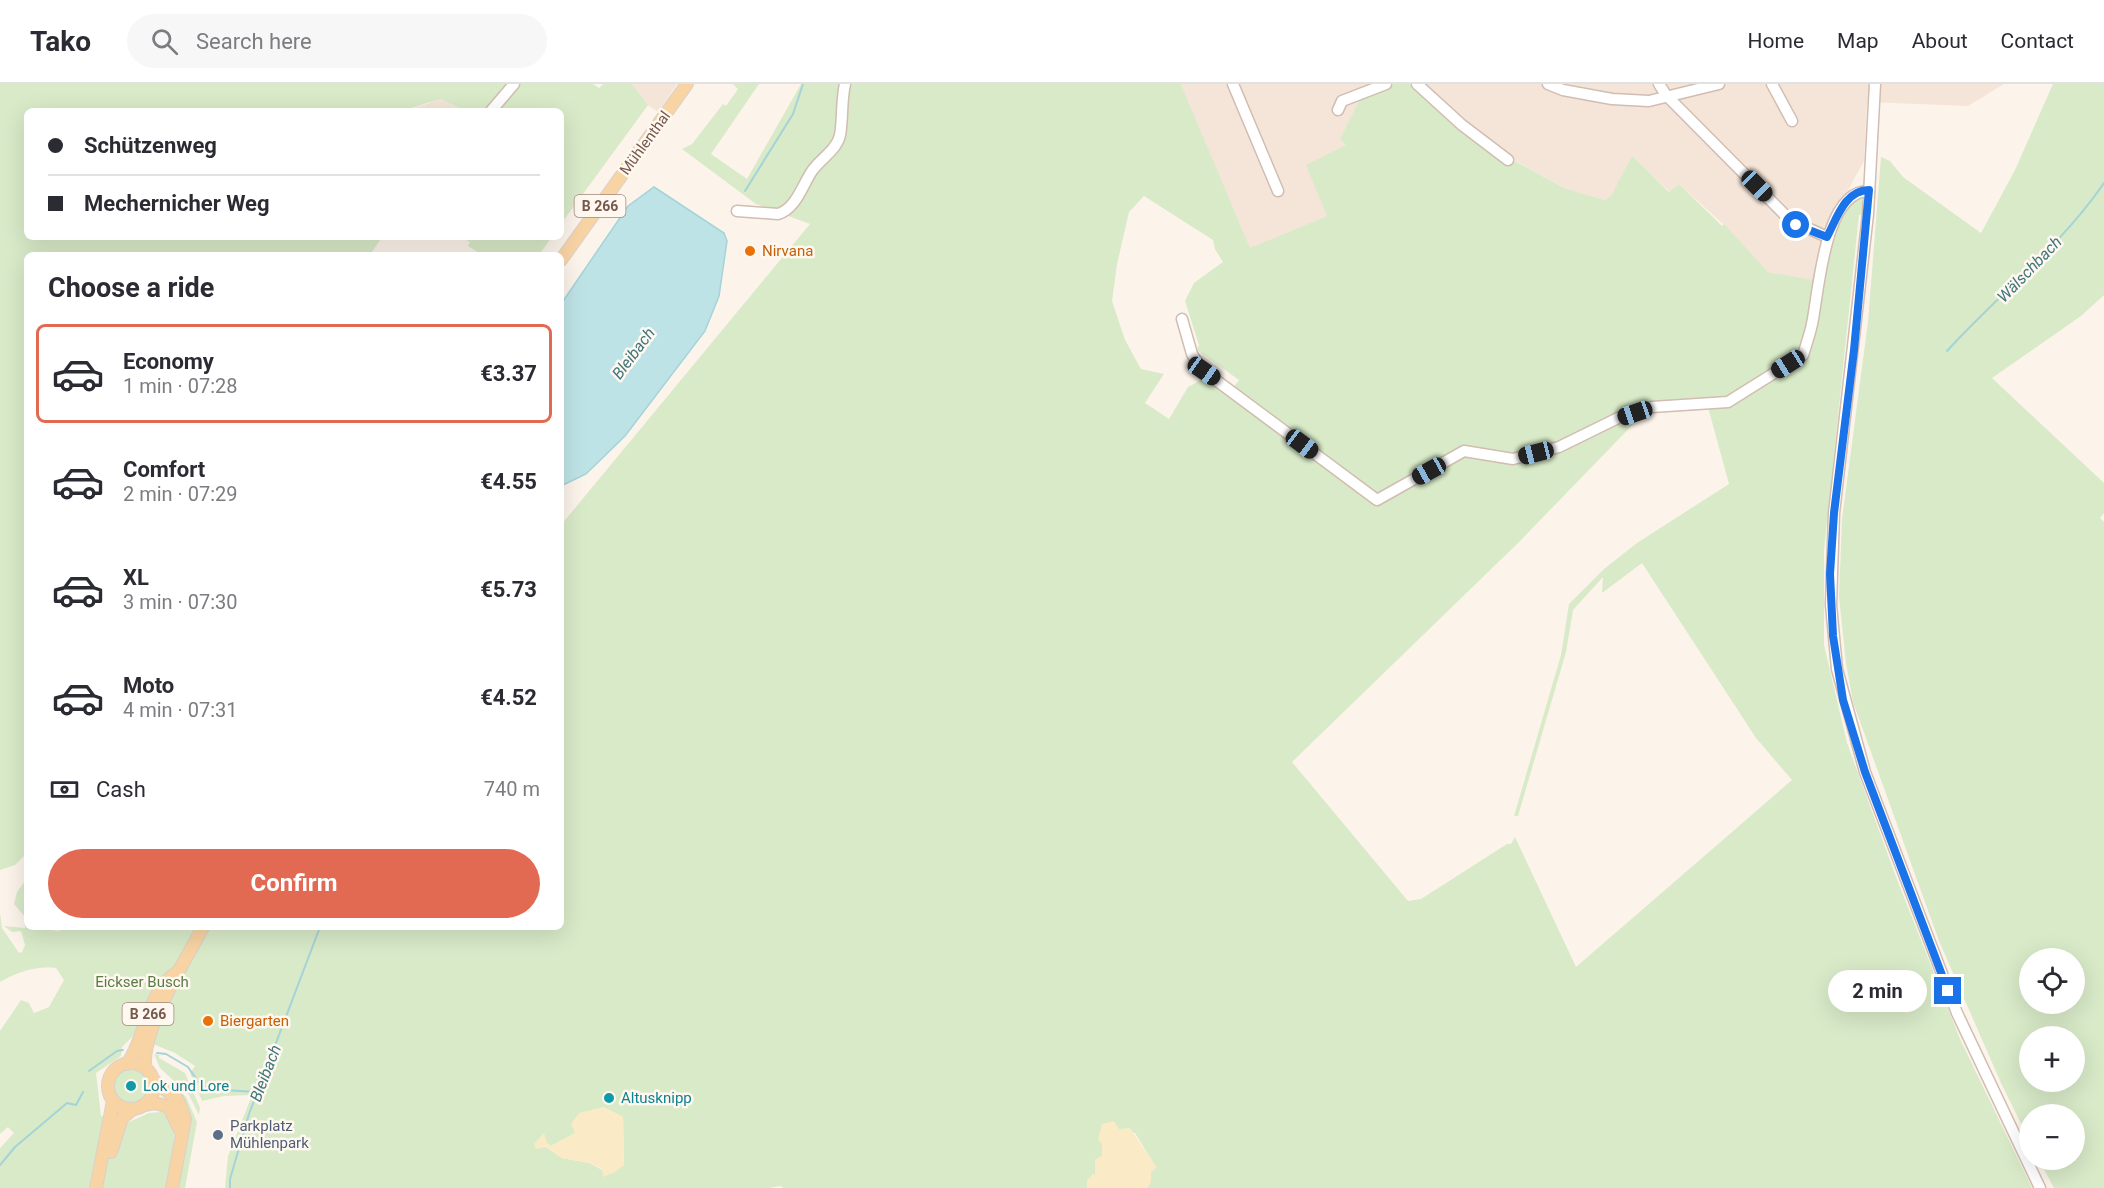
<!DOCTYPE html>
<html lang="en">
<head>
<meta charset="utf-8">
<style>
	:root { --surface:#fff; --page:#f7f7f7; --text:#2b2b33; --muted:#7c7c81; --line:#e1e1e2; --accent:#e26952 }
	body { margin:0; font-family:Roboto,sans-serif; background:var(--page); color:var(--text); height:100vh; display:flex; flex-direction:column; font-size:22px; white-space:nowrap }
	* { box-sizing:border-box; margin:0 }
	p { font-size:20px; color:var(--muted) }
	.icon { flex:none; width:33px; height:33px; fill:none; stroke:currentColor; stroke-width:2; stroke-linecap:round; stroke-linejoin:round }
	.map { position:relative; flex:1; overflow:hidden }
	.sheet { position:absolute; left:24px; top:168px; width:540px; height:678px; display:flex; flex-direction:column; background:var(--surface); border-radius:9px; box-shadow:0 6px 24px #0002 }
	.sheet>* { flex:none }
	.banner { position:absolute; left:24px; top:24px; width:540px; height:132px; border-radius:9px; box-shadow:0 6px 24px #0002; display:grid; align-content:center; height:132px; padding:0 24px; background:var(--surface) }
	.tools { position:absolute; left:2019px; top:864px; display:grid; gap:12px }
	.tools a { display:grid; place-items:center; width:66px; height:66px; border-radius:50%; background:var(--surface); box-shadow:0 6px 24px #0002; font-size:30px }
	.end { position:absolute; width:27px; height:27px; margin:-14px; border:8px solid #1a73e8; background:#fff; box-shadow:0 0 0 3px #fff }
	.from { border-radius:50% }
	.bubble { position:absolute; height:42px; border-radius:21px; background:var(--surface); box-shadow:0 6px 24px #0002; font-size:20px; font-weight:700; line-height:42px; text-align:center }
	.car { position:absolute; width:18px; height:36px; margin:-18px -9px; border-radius:8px; box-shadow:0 0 4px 2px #0007; background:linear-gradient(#222 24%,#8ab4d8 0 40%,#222 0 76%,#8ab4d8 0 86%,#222 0) }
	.banner b { display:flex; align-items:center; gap:21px; height:57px; font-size:22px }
	.banner b+b { border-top:2px solid var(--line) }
	.banner i { width:15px; height:15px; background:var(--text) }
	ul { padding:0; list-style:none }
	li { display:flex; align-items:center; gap:18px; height:99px; margin:0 12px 9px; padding:0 12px; border:3px solid transparent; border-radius:9px }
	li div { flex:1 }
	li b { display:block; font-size:22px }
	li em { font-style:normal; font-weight:700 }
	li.active { border-color:var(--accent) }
	li>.icon { width:54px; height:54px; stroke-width:1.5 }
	h2 { padding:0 24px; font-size:27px; line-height:72px }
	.pay { display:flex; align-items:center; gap:15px; height:66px; padding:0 24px; font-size:22px }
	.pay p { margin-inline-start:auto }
	.action { display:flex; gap:12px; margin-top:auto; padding:12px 24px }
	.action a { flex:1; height:69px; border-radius:36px; background:var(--accent); color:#fff; font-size:24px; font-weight:700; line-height:69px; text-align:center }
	header { display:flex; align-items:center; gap:36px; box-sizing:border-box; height:84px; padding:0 30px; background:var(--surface); border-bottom:2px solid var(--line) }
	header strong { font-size:28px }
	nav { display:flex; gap:33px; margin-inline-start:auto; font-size:21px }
	.search { width:420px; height:54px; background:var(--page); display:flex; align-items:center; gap:15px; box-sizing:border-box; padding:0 21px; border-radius:33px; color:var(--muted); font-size:22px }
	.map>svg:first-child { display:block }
	.residential { fill:#f4e5d8 }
	.green { fill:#d8eac8; fill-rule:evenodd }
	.sand { fill:#faebc6 }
	.water { fill:#bee3e6; stroke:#a4d3d8; stroke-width:1.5 }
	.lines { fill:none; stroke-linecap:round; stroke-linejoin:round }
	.stream { stroke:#a4d3d8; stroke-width:2 }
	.minor-casing { stroke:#d1bdb1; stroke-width:13 }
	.major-casing { stroke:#d9d1cd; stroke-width:14 }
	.minor { stroke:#fff; stroke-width:10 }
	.major { stroke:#f8d3a4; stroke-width:12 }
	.route { stroke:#1a73e8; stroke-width:8 }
	.food-dot { fill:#e8710a; stroke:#fff8f0; stroke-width:2 }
	.culture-dot { fill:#0f9aa8; stroke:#fff8f0; stroke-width:2 }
	.service-dot { fill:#5c6f8a; stroke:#fff8f0; stroke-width:2 }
	.labels { text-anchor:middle; stroke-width:5; stroke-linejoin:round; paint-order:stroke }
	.shield { fill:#fff8f0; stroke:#a0897e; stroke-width:1.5 }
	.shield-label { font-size:14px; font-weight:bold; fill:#77594d }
	.street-label { font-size:15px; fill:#77594d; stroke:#fff8f0 }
	.food-label { font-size:15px; fill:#c56008; stroke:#fff8f0; text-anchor:start }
	.park-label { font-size:15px; fill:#597c45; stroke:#fff8f0 }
	.culture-label { font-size:15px; fill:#0d838f; stroke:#fff8f0; text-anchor:start }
	.service-label { font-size:15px; fill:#4e5e75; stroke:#fff8f0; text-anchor:start }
	.water-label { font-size:16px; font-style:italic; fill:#40767c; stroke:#fff8f0 }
</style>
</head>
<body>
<header>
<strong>Tako</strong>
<div class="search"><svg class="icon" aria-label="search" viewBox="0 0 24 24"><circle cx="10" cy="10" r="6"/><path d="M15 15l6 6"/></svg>Search here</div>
<nav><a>Home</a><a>Map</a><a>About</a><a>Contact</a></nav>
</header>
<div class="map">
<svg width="2104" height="1104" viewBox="0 0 2104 1104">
	<rect width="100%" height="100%" fill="#fcf4ea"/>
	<!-- residential -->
	<g class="residential">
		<polygon points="632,0 677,0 658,28 648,21"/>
		<polygon points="1181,0 1394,0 1367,10 1346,61 1327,132 1250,165"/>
		<polygon points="1412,0 2004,0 1968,22 1867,18 1864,77 1821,155 1812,197 1768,188 1724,141 1679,100 1670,108 1632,73 1611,113 1605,116 1564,104 1512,75 1511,82 1465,48"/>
		<polygon points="440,15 466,27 402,27 421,22"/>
	</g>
	<!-- green -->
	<g class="green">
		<polygon points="0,0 511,0 487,27 466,27 440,15 402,27 27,27 27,153 382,153 370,171 27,171 27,769 15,781 0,786"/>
		<polygon points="517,0 593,0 599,4 603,0 632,0 648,21 561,140 561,27 493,27"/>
		<path d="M733,0h26l-48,70 36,25 54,-95h380l69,164 77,-32 -21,-51 40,-20 -6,-6 20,-40 34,-15h18l53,48 45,33 1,-6 53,29 41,12 6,-4 21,-40 37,36 10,-8 43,42 2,-2 44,48 44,8 9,-41 8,5 23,-43 9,-2 3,5v10l-5,1 -35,335v95l23,98 49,134 64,162 72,149h-885l4,-7v-9l5,-5 -21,-34 -16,-4 -17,15v12l-7,4v16l-8,4v8h-304l-2,-2 -12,2h-544l3,-32 24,-61 -28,1 -22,5 -12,-28 5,-7 -20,-13 -42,-17 -11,11 -1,9 -25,17 5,43 28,6 20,-9 12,-1 2,-3 11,16 1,17 -9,46h-166v-40l14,-15 -6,-6 -8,7v-103l21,-31 8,3 5,10 15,-6 15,-27 -8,-12c-21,-2 -38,4 -56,14v-69l2,15 17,25 3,-1 3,-7 -4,-14 -9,1 -8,-6 21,2 -1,-12 -10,-12 3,-12 8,-11 2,46h23v3l9,1 5,-4h497v-402l249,-301 -54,-20 -74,-55 10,-5 31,-40 3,2 12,-17zM1144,112l69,44 2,9 8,13 -29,21 -9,18 14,44 -2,5 42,30 -6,8 -25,-12 -20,11 -19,32 -24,-16 19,-29 -23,-5 -16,-29 -13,-39 5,-37 12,-52zM1708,323l21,77 -92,59 -33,26 -35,35 -8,51 -47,161h4l48,-164 7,-42 30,-33 -1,16 40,-30 114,175 36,42 -216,187 -61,-130 -4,7h-4l-86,55 -13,2 -116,-139 226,-219 126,-130zM603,1023l20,10 1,48 -16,8 -19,-10 -27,-5 -16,-11 1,-4 4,3 24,-13z"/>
		<path d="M2053,0h51v211l-23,21 -89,62 112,105v30l-4,5 4,4v666h-50l-15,-28h35v-46h-44l-1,26 -28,-57 -62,-142 -86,-239 -7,-39 -7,-66 3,-78 26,-197 13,-165 9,4 13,16 78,56 34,-63zM2074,874v46h-44v-46zM2030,952h44v46h-44z"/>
		<polygon points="461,153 552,153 539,171 482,171 468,162 470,158"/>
		<polygon points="154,970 159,971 159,974 185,989 200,1024 199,1031 189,1011 160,984"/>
		<circle cx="131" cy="1002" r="17"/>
		<polygon points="171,1002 175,1002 186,1013 197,1038 185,1104 177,1104 189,1043"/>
	</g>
	<!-- sand -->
	<g class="sand">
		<polygon points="603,1023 623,1033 624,1081 615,1088 603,1093 602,1085 589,1079 562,1074 546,1063 536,1065 534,1060 544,1049 547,1059 551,1062 575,1049 571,1040 579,1029"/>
		<polygon points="1114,1037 1119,1045 1130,1044 1156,1083 1151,1088 1151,1097 1147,1104 1087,1104 1087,1096 1093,1090 1095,1091 1095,1076 1102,1072 1102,1060 1098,1056 1102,1040"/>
	</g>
	<!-- water -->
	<polygon class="water" points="654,103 724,149 727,157 719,212 705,247 625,352 586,390 561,402 561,220 628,122"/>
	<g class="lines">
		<!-- stream -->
		<g class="stream">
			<polyline points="745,107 793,30 803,0"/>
			<path d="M1947,267c52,-57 113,-104 157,-168"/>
			<polyline points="157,969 166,970 188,983 199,999 209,1005 257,1008"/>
			<polyline points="89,987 117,967 123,966"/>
			<polyline points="0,1081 15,1063 67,1019 76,1021 83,1008"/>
			<polyline points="230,1104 230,1095 249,1030 320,843"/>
		</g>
		<!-- minor casing -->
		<g class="minor-casing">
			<g id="minor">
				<polyline points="1233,0 1278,107"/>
				<polyline points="1417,0 1462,41 1508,76"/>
				<polyline points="1548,0 1563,6 1612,15 1649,17 1719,0"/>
				<polyline points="1659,0 1666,11 1790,136 1827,153"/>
				<polyline points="1772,0 1792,37"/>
				<polyline points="1875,0 1868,130 1834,429 1831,521 1837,585 1865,688 1957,929 2040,1104"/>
				<polyline points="1338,26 1342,17 1386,0"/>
				<polyline points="491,27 514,0"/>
				<path d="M737,127l41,3c18,-5 25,-30 34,-43 8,-12 25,-21 28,-36 3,-16 1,-33 5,-51"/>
				<path d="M1182,235l10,35 9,15 176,131 87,-49 49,8 46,-12 59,-29 34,-11 76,-5 75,-47c3,-10 7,-21 9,-31 7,-33 12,-134 57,-133"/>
			</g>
		</g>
		<!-- major casing -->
		<g class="major-casing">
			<g id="major">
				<polyline points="561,176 687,0"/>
				<circle cx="131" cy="1002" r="23"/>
				<path d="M127,980c20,-28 20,-75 52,-93"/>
				<path d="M145,984c-3,-41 39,-104 58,-141"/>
				<polyline points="152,995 178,1016 185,1035 172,1104"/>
				<polyline points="144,1021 155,1019 169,1023 180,1046"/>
				<polyline points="111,1068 122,1034 133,1025"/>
				<polyline points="96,1104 113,1017"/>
			</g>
		</g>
		<!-- minor -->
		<use href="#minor" class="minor"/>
		<!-- major -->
		<use href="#major" class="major"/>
	</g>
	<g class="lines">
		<!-- route -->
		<path class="route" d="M1796,141l31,12c10,-19 18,-47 42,-47l-15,160 -20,163 -4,61 3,62 10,64 22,72 83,219"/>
	</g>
	<!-- markers -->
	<g class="food-dot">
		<circle cx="750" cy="167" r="6"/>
		<circle cx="208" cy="937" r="6"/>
	</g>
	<g class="culture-dot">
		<circle cx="131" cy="1002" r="6"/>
		<circle cx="609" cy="1014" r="6"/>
	</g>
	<circle class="service-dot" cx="218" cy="1051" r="6"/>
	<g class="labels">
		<!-- shield labels -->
		<g class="shield">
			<rect x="574.5" y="111" width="51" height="22" rx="4.5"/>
			<rect x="122.5" y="919" width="51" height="22" rx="4.5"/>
		</g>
		<g class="shield-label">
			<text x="600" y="127">B 266</text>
			<text x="148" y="935">B 266</text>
		</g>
		<!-- street labels -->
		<g class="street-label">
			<text transform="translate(645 59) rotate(-54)" y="5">Mühlenthal</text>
		</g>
		<!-- food labels -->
		<g class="food-label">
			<text x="762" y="172">Nirvana</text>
			<text x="220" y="942">Biergarten</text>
		</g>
		<!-- park labels -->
		<g class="park-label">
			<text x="142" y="903">Eickser Busch</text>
		</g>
		<!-- culture labels -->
		<g class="culture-label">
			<text x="143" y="1007">Lok und Lore</text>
			<text x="621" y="1019">Altusknipp</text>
		</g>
		<!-- service labels -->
		<g class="service-label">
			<text x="230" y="1047">Parkplatz<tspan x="230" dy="17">Mühlenpark</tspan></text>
		</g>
		<!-- water labels -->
		<g class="water-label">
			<text transform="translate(2029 185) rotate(-46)" y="6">Wälschbach</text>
			<text transform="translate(633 269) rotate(-53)" y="6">Bleibach</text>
			<text transform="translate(265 989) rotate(-69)" y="6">Bleibach</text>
		</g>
	</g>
</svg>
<div class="tools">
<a><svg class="icon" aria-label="locate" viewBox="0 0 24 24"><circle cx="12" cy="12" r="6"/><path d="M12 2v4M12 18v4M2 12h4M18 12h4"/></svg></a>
<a>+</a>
<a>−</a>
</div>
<i class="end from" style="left:1796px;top:141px"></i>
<i class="end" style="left:1948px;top:907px"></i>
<div class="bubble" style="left:1828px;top:886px;width:99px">2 min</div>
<i class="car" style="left:1757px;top:102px;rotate:135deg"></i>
<i class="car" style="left:1788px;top:280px;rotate:238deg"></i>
<i class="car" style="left:1204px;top:287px;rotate:125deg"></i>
<i class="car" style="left:1635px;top:329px;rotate:251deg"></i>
<i class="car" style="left:1302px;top:360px;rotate:127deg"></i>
<i class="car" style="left:1536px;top:369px;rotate:256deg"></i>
<i class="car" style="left:1429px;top:387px;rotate:241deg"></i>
<div class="banner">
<b><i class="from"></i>Schützenweg</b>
<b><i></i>Mechernicher Weg</b>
</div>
<section class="sheet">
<h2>Choose a ride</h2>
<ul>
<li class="active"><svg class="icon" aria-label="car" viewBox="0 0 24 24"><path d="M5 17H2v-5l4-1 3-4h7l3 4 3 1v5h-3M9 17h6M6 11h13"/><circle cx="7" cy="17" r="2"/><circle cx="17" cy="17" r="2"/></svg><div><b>Economy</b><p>1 min · 07:28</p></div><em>€3.37</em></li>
<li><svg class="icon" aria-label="car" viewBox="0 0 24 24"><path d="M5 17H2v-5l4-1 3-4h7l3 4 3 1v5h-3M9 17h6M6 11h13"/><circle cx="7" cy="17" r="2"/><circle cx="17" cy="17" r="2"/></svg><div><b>Comfort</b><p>2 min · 07:29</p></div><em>€4.55</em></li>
<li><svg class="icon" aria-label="car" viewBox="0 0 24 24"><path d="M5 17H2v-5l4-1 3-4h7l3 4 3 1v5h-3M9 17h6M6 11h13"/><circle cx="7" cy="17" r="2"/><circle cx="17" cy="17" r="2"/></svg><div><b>XL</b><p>3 min · 07:30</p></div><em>€5.73</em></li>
<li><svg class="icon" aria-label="car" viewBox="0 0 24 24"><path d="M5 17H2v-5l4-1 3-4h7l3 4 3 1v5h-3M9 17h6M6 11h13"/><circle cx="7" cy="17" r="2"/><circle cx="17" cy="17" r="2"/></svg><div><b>Moto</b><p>4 min · 07:31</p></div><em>€4.52</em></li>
</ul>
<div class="pay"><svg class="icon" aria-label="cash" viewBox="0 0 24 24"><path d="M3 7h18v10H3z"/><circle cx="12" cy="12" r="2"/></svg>Cash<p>740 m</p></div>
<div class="action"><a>Confirm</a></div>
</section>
</div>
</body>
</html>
